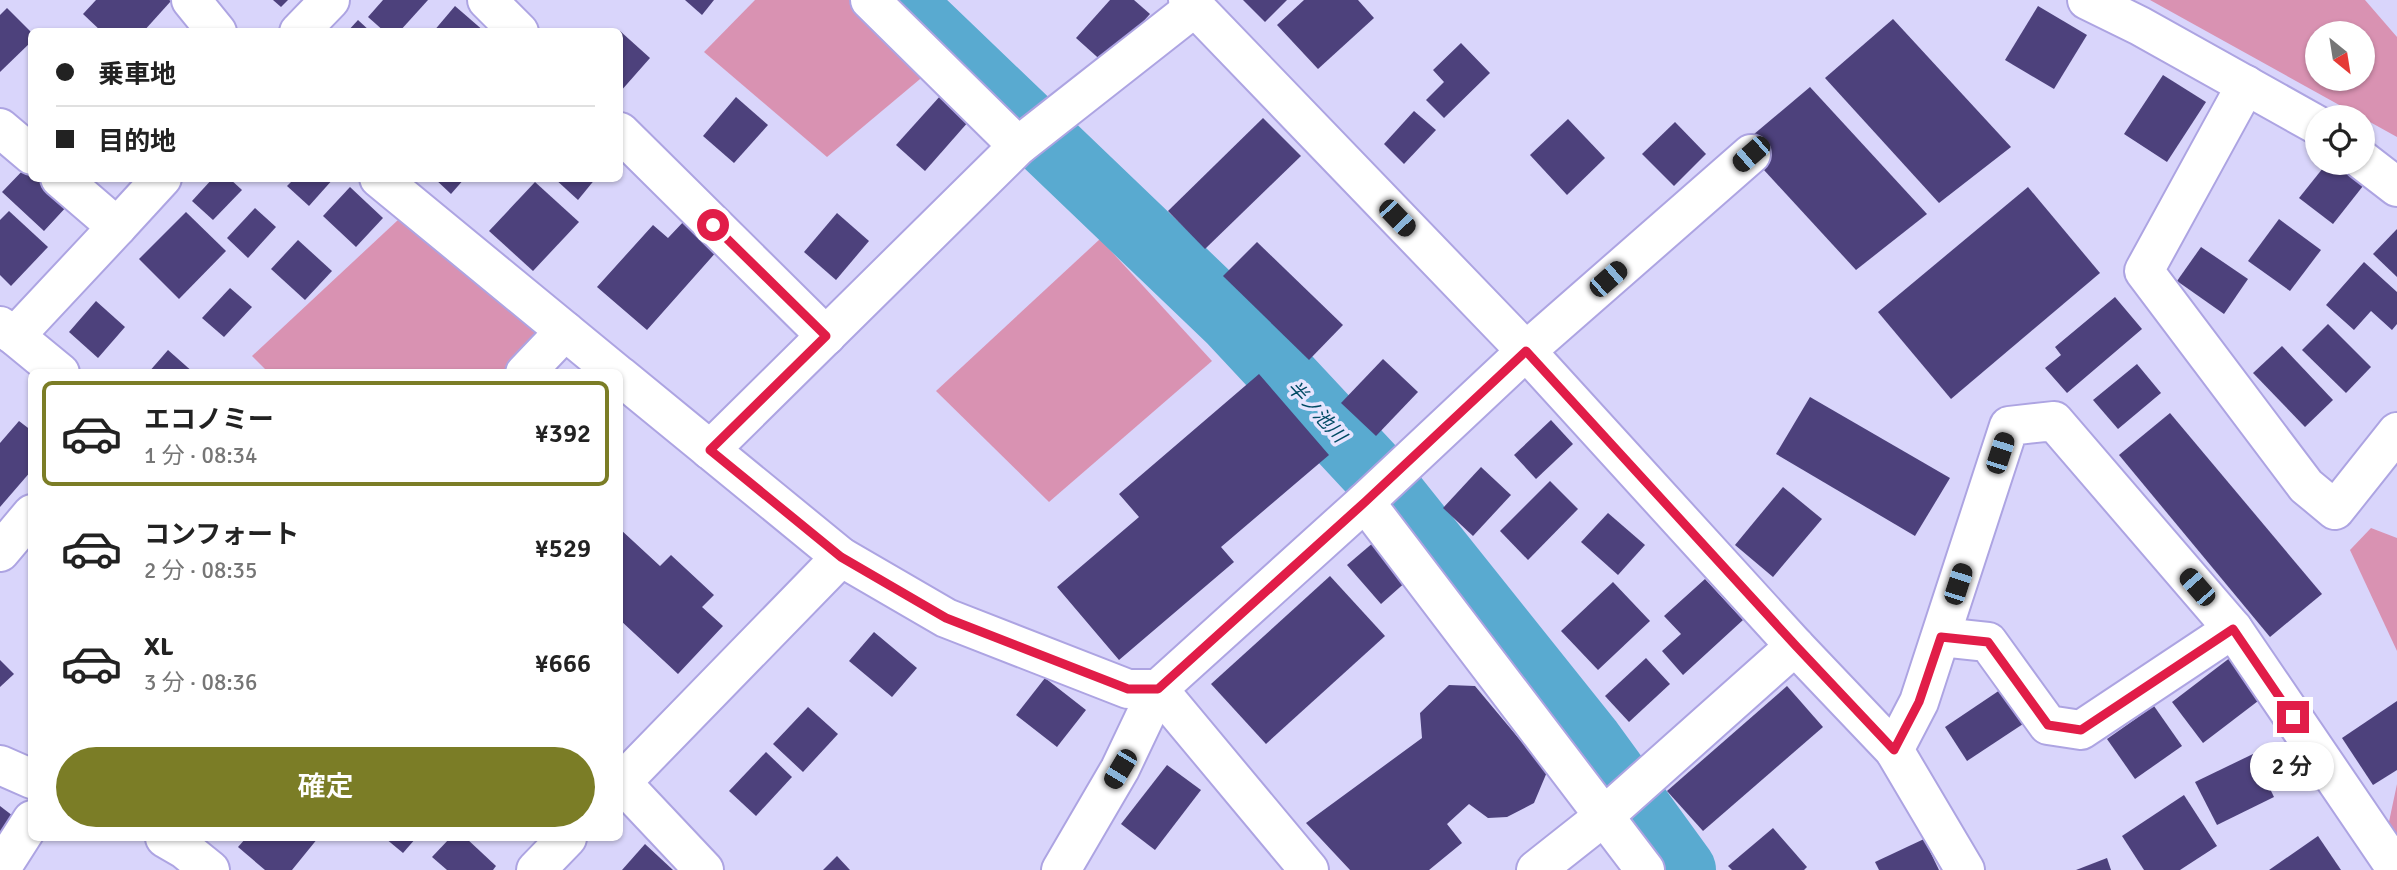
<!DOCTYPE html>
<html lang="ja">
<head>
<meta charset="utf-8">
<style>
	:root { --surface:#fff; --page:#f6f6f6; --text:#222; --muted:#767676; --line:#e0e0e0; --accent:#7b7d26 }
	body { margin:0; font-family:Signika,"Noto Sans JP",sans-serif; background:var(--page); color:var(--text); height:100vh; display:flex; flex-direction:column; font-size:26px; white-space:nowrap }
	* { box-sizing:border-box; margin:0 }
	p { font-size:23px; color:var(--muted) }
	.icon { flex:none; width:38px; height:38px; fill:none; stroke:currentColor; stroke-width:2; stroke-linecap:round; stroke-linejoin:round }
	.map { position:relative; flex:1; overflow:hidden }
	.drawer { position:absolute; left:28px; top:369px; width:595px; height:472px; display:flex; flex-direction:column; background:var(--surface); border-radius:10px; box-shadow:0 2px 5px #0004 }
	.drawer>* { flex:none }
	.hud { position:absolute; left:28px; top:28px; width:595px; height:154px; border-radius:10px; box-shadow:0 2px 5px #0004; display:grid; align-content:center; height:154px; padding:0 28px; background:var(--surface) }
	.needle { width:46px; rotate:150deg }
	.controls { position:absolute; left:2305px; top:21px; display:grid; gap:14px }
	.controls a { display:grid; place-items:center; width:70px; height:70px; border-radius:50%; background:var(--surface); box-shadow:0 2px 5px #0004; font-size:35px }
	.end { position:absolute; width:32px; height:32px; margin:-16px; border:9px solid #e11d48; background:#fff; box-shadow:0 0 0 4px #fff }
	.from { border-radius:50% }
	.bubble { position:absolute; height:49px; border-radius:24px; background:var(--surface); box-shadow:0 2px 5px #0004; font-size:23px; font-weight:600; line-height:49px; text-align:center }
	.car { position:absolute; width:21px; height:42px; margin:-21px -10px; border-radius:9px; box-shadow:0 0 5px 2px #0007; background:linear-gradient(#222 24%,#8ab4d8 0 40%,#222 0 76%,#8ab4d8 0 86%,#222 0) }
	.hud b { display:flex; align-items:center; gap:24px; height:66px; font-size:26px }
	.hud b+b { border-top:2px solid var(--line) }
	.hud i { width:18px; height:18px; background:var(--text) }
	ul { padding:12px 0 0; list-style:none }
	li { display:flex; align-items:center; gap:21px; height:105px; margin:0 14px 10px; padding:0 14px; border:4px solid transparent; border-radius:10px }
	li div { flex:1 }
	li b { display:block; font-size:26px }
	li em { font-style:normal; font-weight:600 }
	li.selected { border-color:var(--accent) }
	li>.icon { width:63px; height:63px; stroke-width:1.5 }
	.cta { display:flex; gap:14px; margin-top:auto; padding:14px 28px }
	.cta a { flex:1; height:80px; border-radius:42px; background:var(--accent); color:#fff; font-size:28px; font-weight:600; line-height:80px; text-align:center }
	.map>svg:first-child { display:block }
	.green { fill:#d992b2; fill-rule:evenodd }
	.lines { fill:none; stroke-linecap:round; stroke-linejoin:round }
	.river { stroke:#59aad0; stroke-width:68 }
	.building { fill:#4d417c }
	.minor-casing { stroke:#ada4e2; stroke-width:42 }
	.minor { stroke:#fff; stroke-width:38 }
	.route { stroke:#e11d48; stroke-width:9 }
	.labels { text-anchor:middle; stroke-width:7; stroke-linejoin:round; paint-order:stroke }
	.water-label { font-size:19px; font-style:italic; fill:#014a64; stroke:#e6e4fe }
</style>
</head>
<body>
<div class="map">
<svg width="2397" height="870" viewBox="0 0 2397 870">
	<rect width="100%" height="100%" fill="#d9d5fb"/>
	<!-- green -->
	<g class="green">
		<polygon points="755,0 866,0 932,69 827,157 704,52"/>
		<path d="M2150,0h215l32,37v100zM2362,33v46h-45v-46z"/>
		<polygon points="413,206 565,331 525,373 269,373 252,356"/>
		<polygon points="1100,239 1212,361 1049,502 936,391"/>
		<polygon points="2371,528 2397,538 2397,651 2350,550"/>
		<polygon points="2397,784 2397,870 2383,850"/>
	</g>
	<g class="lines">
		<!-- river -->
		<polyline class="river" points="898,0 1232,320 1370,468 1589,742 1682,870"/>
	</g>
	<!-- building -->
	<g class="building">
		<polygon points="96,0 169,0 171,1 143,32 102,32 83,14"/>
		<polygon points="273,0 288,0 281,7"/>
		<polygon points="383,0 428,0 399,32 385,32 368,17"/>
		<polygon points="685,0 714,0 702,15"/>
		<polygon points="1110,0 1134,0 1150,14 1105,64 1076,38"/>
		<polygon points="1243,0 1287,0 1265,22"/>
		<polygon points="1304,0 1358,0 1374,18 1318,69 1277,25"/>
		<polygon points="455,6 485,32 433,32"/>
		<polygon points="2038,6 2087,35 2054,89 2005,60"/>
		<polygon points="7,8 32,33 32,41 0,72 0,15"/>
		<polygon points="1893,19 2011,147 1939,203 1825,78"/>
		<polygon points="358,20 371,32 347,32"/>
		<polygon points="620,31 650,58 620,92"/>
		<polygon points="1461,43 1490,73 1444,118 1426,100 1444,82 1433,70"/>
		<polygon points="2163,75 2206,102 2167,162 2124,134"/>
		<polygon points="1810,87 1927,214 1856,270 1741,145"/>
		<polygon points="941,95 969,121 925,171 896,145"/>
		<polygon points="736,97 768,125 734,163 703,136"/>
		<polygon points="1414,111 1436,130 1404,164 1384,144"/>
		<polygon points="1263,118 1301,156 1205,249 1168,211"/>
		<polygon points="1568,119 1605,158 1567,195 1530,155"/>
		<polygon points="1675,122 1706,154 1674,186 1642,154"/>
		<polygon points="2327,163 2333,163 2363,186 2333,224 2299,198"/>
		<polygon points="27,166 32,171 32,178 40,178 68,205 44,231 2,192"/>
		<polygon points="213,178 229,178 242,190 213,220 192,201"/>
		<polygon points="295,178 334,178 309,206 287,186"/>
		<polygon points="434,178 465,178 451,194"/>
		<polygon points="554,178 596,178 578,200"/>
		<polygon points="535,182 579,222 533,271 489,231"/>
		<polygon points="350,187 383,218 356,247 323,216"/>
		<polygon points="2028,187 2100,273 1951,399 1878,312"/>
		<polygon points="255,208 276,227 248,258 227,238"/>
		<polygon points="9,211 48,247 11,286 0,275 0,220"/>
		<polygon points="186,212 226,251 179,299 139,259"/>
		<polygon points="837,213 869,241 836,280 804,252"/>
		<polygon points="2279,219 2321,250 2290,291 2248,261"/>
		<polygon points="685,220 718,250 647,330 597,287 653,225 668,238"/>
		<polygon points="2397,229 2397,277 2373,254"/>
		<polygon points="298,240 332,271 305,300 271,269"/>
		<polygon points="1257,242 1343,325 1309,360 1223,276"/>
		<polygon points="2201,247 2248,279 2224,314 2177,281"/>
		<polygon points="2364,262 2397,292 2397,324 2392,330 2371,311 2354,330 2326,305"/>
		<polygon points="230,288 252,307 224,337 202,318"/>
		<polygon points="2115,297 2142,329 2067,393 2045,368 2061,355 2055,347"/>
		<polygon points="96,301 125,327 98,358 69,332"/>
		<polygon points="2328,324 2371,367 2346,393 2302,350"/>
		<polygon points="2282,346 2333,400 2305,427 2253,373"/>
		<polygon points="168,350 194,373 148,373"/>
		<polygon points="1383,359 1418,392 1376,436 1341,403"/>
		<polygon points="2137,364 2161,393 2118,429 2093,400"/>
		<polygon points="1259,374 1329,455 1221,547 1234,562 1119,660 1057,587 1139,517 1119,494"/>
		<polygon points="1810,397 1950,478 1915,536 1776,454"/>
		<polygon points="2170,413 2322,594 2270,637 2119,455"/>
		<polygon points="1551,420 1573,444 1536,479 1514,455"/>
		<polygon points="19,421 32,431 32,470 0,507 0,443"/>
		<polygon points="1481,467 1511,495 1473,536 1443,508"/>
		<polygon points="1550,481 1578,509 1528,560 1500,531"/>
		<polygon points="1783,487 1822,519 1773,577 1735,545"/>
		<polygon points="1608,513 1645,545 1618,575 1581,542"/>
		<polygon points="620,529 660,566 671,555 714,595 702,607 723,626 678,674 620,620"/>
		<polygon points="1374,542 1408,580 1381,604 1347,565"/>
		<polygon points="1330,576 1385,636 1266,744 1211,684"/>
		<polygon points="1705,579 1743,620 1683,675 1662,651 1681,634 1664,616"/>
		<polygon points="1613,582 1650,621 1598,670 1561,631"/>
		<polygon points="874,632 917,668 892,697 849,661"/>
		<polygon points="2231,657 2262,698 2203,743 2172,702"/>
		<polygon points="1646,658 1670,684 1629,722 1605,696"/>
		<polygon points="0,660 14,674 0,687"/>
		<polygon points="1045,678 1086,710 1057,747 1016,715"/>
		<polygon points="1449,685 1475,686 1547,772 1534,803 1507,817 1488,818 1469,804 1447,824 1462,843 1429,870 1350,870 1306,823 1422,738 1420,713"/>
		<polygon points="1787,686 1823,727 1703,831 1667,791"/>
		<polygon points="2000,690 2023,724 1967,761 1945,727"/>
		<polygon points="2397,701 2397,770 2373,785 2342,738"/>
		<polygon points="2154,706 2182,746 2135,779 2107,739"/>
		<polygon points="808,707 838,734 803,772 773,744"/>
		<polygon points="766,752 792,777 756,816 729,791"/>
		<polygon points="2253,754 2274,797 2217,825 2195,782"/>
		<polygon points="1167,765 1201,790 1155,850 1121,824"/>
		<polygon points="2184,795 2217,846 2180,870 2144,870 2122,836"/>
		<polygon points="0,806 13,816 0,832"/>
		<polygon points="1773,828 1807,867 1804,870 1732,870 1728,866"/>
		<polygon points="2318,836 2341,870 2269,870"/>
		<polygon points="246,838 318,838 292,870 265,870 238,847"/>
		<polygon points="385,838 416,838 403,853"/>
		<polygon points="450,838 466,838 496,866 493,870 447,870 432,857"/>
		<polygon points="1924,839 1939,870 1879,870 1875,862"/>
		<polygon points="645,844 673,870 622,870"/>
		<polygon points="837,856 850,870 823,870"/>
		<polygon points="2107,858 2111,870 2076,870"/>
	</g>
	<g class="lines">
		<!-- minor casing -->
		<g class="minor-casing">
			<g id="minor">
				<polyline points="191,0 217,32"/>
				<polyline points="487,0 519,32"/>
				<polyline points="870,0 1018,146"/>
				<polyline points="1188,0 1526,351 1795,646 1894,750 1965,870"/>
				<polyline points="2087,0 2140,26 2317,125"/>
				<polyline points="299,32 330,0"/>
				<polyline points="2246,85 2144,271 2306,486 2335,510 2397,432"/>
				<polyline points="0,128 32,155"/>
				<polyline points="620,132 826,336"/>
				<polyline points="2362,160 2397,187"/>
				<polyline points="60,178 117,227 162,178"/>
				<polyline points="379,178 616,373"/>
				<polyline points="0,326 15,336 60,373"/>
				<polyline points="15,336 117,227"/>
				<polyline points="525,373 565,331"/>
				<polyline points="620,376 841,557 946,618 1128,689 1158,689"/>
				<polyline points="710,450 1018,146 1195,7"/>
				<polyline points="1365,502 1645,870"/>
				<polyline points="0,552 32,514"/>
				<polyline points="1941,637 1988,642 2048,725 2081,730 2233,629"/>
				<polyline points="1158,689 1309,870"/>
				<polyline points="1894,750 1919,702 2009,426 2054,421 2233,629 2397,870"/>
				<polyline points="0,765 32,779"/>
				<polyline points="621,782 704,870"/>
				<polyline points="620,784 841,557"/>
				<polyline points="165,838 184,849 210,870"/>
				<polyline points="0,870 32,820"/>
				<polyline points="536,870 567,838"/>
				<polyline points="1061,870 1120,769 1158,689 1365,502 1526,351 1751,154"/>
				<polyline points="1536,870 1603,817 1795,646"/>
			</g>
		</g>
		<!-- minor -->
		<use href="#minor" class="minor"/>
	</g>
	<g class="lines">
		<!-- route -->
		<polyline class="route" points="713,225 826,336 710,450 841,557 946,618 1128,689 1158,689 1365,502 1526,351 1796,646 1894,750 1919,702 1941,637 1988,642 2048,725 2081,730 2233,629 2293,717"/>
	</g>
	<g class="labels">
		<!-- water labels -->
		<g class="water-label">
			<text transform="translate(1317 411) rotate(47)" y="7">半ノ池川</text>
		</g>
	</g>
</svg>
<div class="controls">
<a><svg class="needle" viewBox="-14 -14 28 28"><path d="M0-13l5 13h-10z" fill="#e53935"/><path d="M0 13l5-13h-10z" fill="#767676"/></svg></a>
<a><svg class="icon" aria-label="locate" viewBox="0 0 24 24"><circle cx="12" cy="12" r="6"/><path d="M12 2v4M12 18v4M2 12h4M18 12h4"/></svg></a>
</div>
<i class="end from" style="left:713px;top:225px"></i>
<i class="end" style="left:2293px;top:717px"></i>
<div class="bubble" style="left:2250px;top:742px;width:84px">2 分</div>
<i class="car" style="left:1751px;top:154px;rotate:229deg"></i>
<i class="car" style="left:1397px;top:218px;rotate:136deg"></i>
<i class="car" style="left:1608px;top:279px;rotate:49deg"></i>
<i class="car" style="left:2000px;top:453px;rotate:18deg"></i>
<i class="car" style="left:1958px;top:584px;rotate:18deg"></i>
<i class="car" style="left:2197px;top:587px;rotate:319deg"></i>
<i class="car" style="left:1120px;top:769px;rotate:211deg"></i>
<div class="hud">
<b><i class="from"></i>乗車地</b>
<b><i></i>目的地</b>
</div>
<section class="drawer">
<ul>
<li class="selected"><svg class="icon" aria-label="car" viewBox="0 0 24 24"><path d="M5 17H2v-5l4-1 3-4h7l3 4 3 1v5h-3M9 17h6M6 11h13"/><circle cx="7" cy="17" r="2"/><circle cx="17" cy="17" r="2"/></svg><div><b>エコノミー</b><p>1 分 · 08:34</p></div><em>¥392</em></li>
<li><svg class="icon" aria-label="car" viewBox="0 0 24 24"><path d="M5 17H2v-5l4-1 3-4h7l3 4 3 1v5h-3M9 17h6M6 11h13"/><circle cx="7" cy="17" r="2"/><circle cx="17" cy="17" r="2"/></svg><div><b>コンフォート</b><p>2 分 · 08:35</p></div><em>¥529</em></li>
<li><svg class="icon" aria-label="car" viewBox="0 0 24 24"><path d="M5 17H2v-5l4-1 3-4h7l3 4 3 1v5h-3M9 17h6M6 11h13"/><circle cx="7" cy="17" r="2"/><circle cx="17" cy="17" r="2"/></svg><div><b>XL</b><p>3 分 · 08:36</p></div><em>¥666</em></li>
</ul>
<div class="cta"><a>確定</a></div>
</section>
</div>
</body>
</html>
